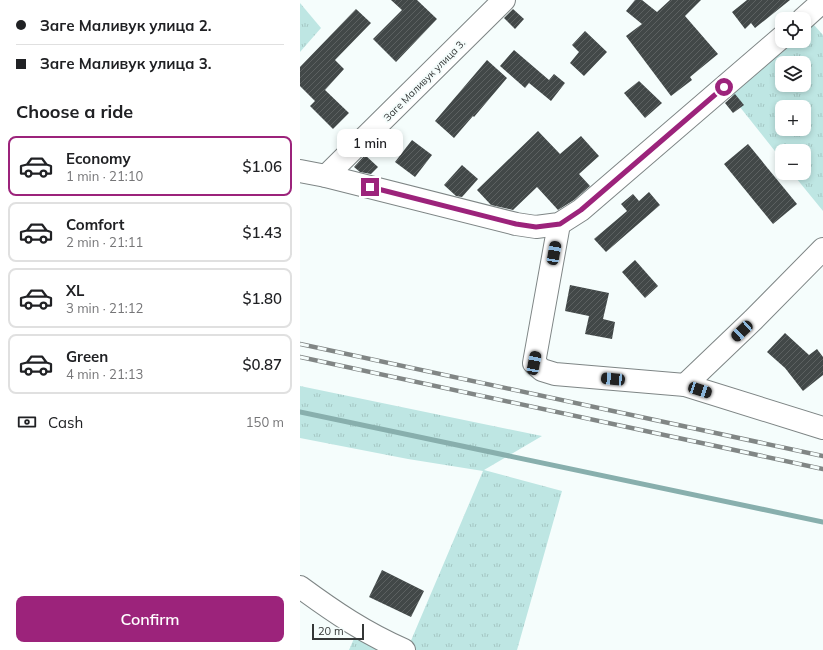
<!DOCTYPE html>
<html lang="en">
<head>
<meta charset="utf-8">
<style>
	:root { --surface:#fff; --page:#f2f2f2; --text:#202124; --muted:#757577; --line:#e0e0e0; --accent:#9c237b }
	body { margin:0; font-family:Mulish,sans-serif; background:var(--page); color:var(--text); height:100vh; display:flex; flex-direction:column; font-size:15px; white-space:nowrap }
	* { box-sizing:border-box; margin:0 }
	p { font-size:13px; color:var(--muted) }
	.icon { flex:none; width:22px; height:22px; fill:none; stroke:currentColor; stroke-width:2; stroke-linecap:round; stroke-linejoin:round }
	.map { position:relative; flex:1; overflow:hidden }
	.details { display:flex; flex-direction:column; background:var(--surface); width:300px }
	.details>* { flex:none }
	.banner { display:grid; align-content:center; height:88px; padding:0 16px; background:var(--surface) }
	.tools { position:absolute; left:475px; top:12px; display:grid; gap:8px }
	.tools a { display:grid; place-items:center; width:36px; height:36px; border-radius:8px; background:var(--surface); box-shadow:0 2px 6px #0003; font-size:20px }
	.scale { position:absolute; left:12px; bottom:10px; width:52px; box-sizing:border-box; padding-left:4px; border:2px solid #343737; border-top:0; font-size:11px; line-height:14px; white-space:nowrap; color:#343737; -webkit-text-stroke:3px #f5fdfc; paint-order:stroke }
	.end { position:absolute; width:18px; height:18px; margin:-9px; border:5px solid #9c237b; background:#fff; box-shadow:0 0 0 2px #fff }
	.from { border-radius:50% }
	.bubble { position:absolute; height:28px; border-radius:8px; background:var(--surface); box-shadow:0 2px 6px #0003; font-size:13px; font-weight:600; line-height:28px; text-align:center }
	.car { position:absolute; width:12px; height:24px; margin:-12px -6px; border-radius:5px; box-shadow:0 0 3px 1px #0007; background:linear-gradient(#222 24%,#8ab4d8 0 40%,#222 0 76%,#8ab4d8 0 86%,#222 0) }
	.banner b { display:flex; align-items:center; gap:14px; height:38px; font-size:15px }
	.banner b+b { border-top:1px solid var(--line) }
	.banner i { width:10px; height:10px; background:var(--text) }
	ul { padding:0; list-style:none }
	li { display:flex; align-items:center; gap:12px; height:60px; margin:0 8px 6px; padding:0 8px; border:2px solid var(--line); border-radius:8px }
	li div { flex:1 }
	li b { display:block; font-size:15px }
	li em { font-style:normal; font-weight:600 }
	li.selected { border-color:var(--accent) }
	li>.icon { width:36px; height:36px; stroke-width:1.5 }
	h2 { padding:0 16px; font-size:18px; line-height:48px }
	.pay { display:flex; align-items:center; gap:10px; height:44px; padding:0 16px; font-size:15px }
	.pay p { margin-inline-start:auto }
	.primary-button { display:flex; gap:8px; margin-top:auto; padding:8px 16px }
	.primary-button a { flex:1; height:46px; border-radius:8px; background:var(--accent); color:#fff; font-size:16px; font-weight:600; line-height:46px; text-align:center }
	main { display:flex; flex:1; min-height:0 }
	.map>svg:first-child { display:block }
	.grass { fill:url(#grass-tufts); fill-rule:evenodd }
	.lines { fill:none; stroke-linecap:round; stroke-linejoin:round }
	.stream { stroke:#88afad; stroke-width:5 }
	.building { fill:url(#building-hatch) }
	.minor-casing { stroke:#7e8585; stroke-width:24 }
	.minor { stroke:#fff; stroke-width:22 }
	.rail-casing { stroke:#818685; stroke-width:4.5 }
	.rail { stroke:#f5fdfc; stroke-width:3; stroke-dasharray:9; stroke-linecap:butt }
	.route { stroke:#9c237b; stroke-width:5 }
	.labels { text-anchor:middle; stroke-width:4; stroke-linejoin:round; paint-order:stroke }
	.street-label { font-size:10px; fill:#343737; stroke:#f5fdfc }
</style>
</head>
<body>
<main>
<section class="details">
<div class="banner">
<b><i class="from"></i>Заге Маливук улица 2.</b>
<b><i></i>Заге Маливук улица 3.</b>
</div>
<h2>Choose a ride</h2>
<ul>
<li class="selected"><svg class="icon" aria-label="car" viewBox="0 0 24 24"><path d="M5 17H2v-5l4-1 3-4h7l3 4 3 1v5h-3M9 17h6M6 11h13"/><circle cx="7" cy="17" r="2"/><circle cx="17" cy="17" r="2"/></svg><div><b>Economy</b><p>1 min · 21:10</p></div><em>$1.06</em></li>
<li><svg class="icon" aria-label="car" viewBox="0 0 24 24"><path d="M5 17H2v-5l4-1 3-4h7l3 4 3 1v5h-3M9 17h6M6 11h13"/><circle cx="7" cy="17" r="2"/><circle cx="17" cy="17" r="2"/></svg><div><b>Comfort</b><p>2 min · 21:11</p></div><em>$1.43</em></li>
<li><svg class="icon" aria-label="car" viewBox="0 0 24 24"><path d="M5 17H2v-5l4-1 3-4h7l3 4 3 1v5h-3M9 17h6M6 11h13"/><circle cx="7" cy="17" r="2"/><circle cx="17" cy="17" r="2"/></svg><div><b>XL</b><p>3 min · 21:12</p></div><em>$1.80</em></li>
<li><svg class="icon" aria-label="car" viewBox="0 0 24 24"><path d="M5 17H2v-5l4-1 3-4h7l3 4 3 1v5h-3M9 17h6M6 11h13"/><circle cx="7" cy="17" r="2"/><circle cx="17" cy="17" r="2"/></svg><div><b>Green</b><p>4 min · 21:13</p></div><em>$0.87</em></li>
</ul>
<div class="pay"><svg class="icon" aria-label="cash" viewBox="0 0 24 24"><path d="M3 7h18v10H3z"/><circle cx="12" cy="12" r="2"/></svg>Cash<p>150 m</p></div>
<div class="primary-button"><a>Confirm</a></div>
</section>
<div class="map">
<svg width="523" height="650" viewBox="0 0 523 650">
	<defs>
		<pattern id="grass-tufts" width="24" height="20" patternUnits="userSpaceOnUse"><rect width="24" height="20" fill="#bee6e3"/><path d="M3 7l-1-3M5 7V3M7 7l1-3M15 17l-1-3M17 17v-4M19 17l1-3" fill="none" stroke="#a4c6c3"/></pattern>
		<pattern id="building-hatch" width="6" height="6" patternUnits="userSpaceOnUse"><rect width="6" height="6" fill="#424848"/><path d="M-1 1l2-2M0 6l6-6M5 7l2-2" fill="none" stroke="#5c6161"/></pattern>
	</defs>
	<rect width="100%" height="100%" fill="#f5fdfc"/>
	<!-- grass -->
	<g class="grass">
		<polygon points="0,3 21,28 0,52"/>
		<path d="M506,16l17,19v176l-31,-38h12v-22h-22v9l-58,-73 58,-46h22v-22zM482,63h22v22h-22zM482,107h22v22h-22z"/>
		<polygon points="0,386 242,436 184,470 262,491 217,650 107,650 183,471 108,459 0,438"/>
		<polygon points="59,627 105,650 49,650"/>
	</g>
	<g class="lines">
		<!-- stream -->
		<polyline class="stream" points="0,412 523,522"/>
	</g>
	<!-- building -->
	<g class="building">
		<polygon points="91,0 117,0 137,19 96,62 73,39 102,10"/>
		<polygon points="335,0 342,0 357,12 370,0 401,0 385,16 418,54 390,77 392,80 371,96 326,36 342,24 326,11"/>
		<polygon points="447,0 490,0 455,28 451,23 445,29 432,12"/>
		<polygon points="56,9 71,23 35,60 44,69 25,90 49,113 33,129 10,106 15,101 0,86 0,67"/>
		<polygon points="213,9 224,19 215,29 204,18"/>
		<polygon points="285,31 307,52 284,76 270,63 279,52 272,45"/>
		<polygon points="214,50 249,80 254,74 265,83 251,101 229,83 225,88 200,66"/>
		<polygon points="187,60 207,78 174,117 173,116 154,138 135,121"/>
		<polygon points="339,81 362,103 345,118 324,93"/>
		<polygon points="435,94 444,105 433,113 425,103"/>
		<polygon points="238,131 260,154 281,136 299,156 279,174 290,186 274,200 258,210 237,187 213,210 191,205 177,190"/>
		<polygon points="112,140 132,155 115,177 95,162"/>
		<polygon points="448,144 497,204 473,224 424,164"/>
		<polygon points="65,155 78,167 71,174 60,172 54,167"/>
		<polygon points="162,165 178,179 162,197 156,196 144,185"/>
		<polygon points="349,192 360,205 306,252 294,239 327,211 321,204 333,194 339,201"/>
		<polygon points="335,260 358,286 345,298 322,272"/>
		<polygon points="270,285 309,293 303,319 315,322 312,339 285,334 289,316 265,311"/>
		<polygon points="485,333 509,355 517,349 523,357 523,375 503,391 485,368 467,352"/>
		<polygon points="82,570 124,591 111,617 69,597"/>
	</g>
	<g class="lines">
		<!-- minor casing -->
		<g class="minor-casing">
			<g id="minor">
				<polyline points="503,19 523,1"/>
				<polyline points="0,171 26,176 216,224 236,227 259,224 281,210 482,37"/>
				<polyline points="26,176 204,0"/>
				<polyline points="259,224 234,363 242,370 255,374 385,385 523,428"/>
				<polyline points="385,385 453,320 523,249"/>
				<path d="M0,587c34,25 65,46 104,63"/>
			</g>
		</g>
		<!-- minor -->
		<use href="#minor" class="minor"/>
		<!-- rail casing -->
		<g class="rail-casing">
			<g id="rail">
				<polyline points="0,344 523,456"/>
				<polyline points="0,357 523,469"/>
			</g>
		</g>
		<!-- rail -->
		<use href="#rail" class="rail"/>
	</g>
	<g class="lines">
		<!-- route -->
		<polyline class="route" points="70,187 216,224 236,227 260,224 281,210 424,87"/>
	</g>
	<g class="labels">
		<!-- street labels -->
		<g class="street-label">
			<text transform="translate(124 80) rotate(-45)" y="4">Заге Маливук улица 3.</text>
		</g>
	</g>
</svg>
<div class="tools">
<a><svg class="icon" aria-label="locate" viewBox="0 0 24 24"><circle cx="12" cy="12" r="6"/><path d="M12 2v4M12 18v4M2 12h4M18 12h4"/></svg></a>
<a><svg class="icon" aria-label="layers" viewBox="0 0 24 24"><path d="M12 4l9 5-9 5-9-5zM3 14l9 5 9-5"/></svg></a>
<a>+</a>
<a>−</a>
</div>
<div class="scale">20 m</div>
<i class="end from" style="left:424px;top:87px"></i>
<i class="end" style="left:70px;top:187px"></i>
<div class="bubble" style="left:37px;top:129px;width:66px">1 min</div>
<i class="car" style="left:254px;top:253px;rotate:10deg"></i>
<i class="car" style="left:442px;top:331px;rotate:227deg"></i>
<i class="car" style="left:234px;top:363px;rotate:11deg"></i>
<i class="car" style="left:313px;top:379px;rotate:275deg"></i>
<i class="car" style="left:400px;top:390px;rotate:108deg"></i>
</div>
</main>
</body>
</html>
